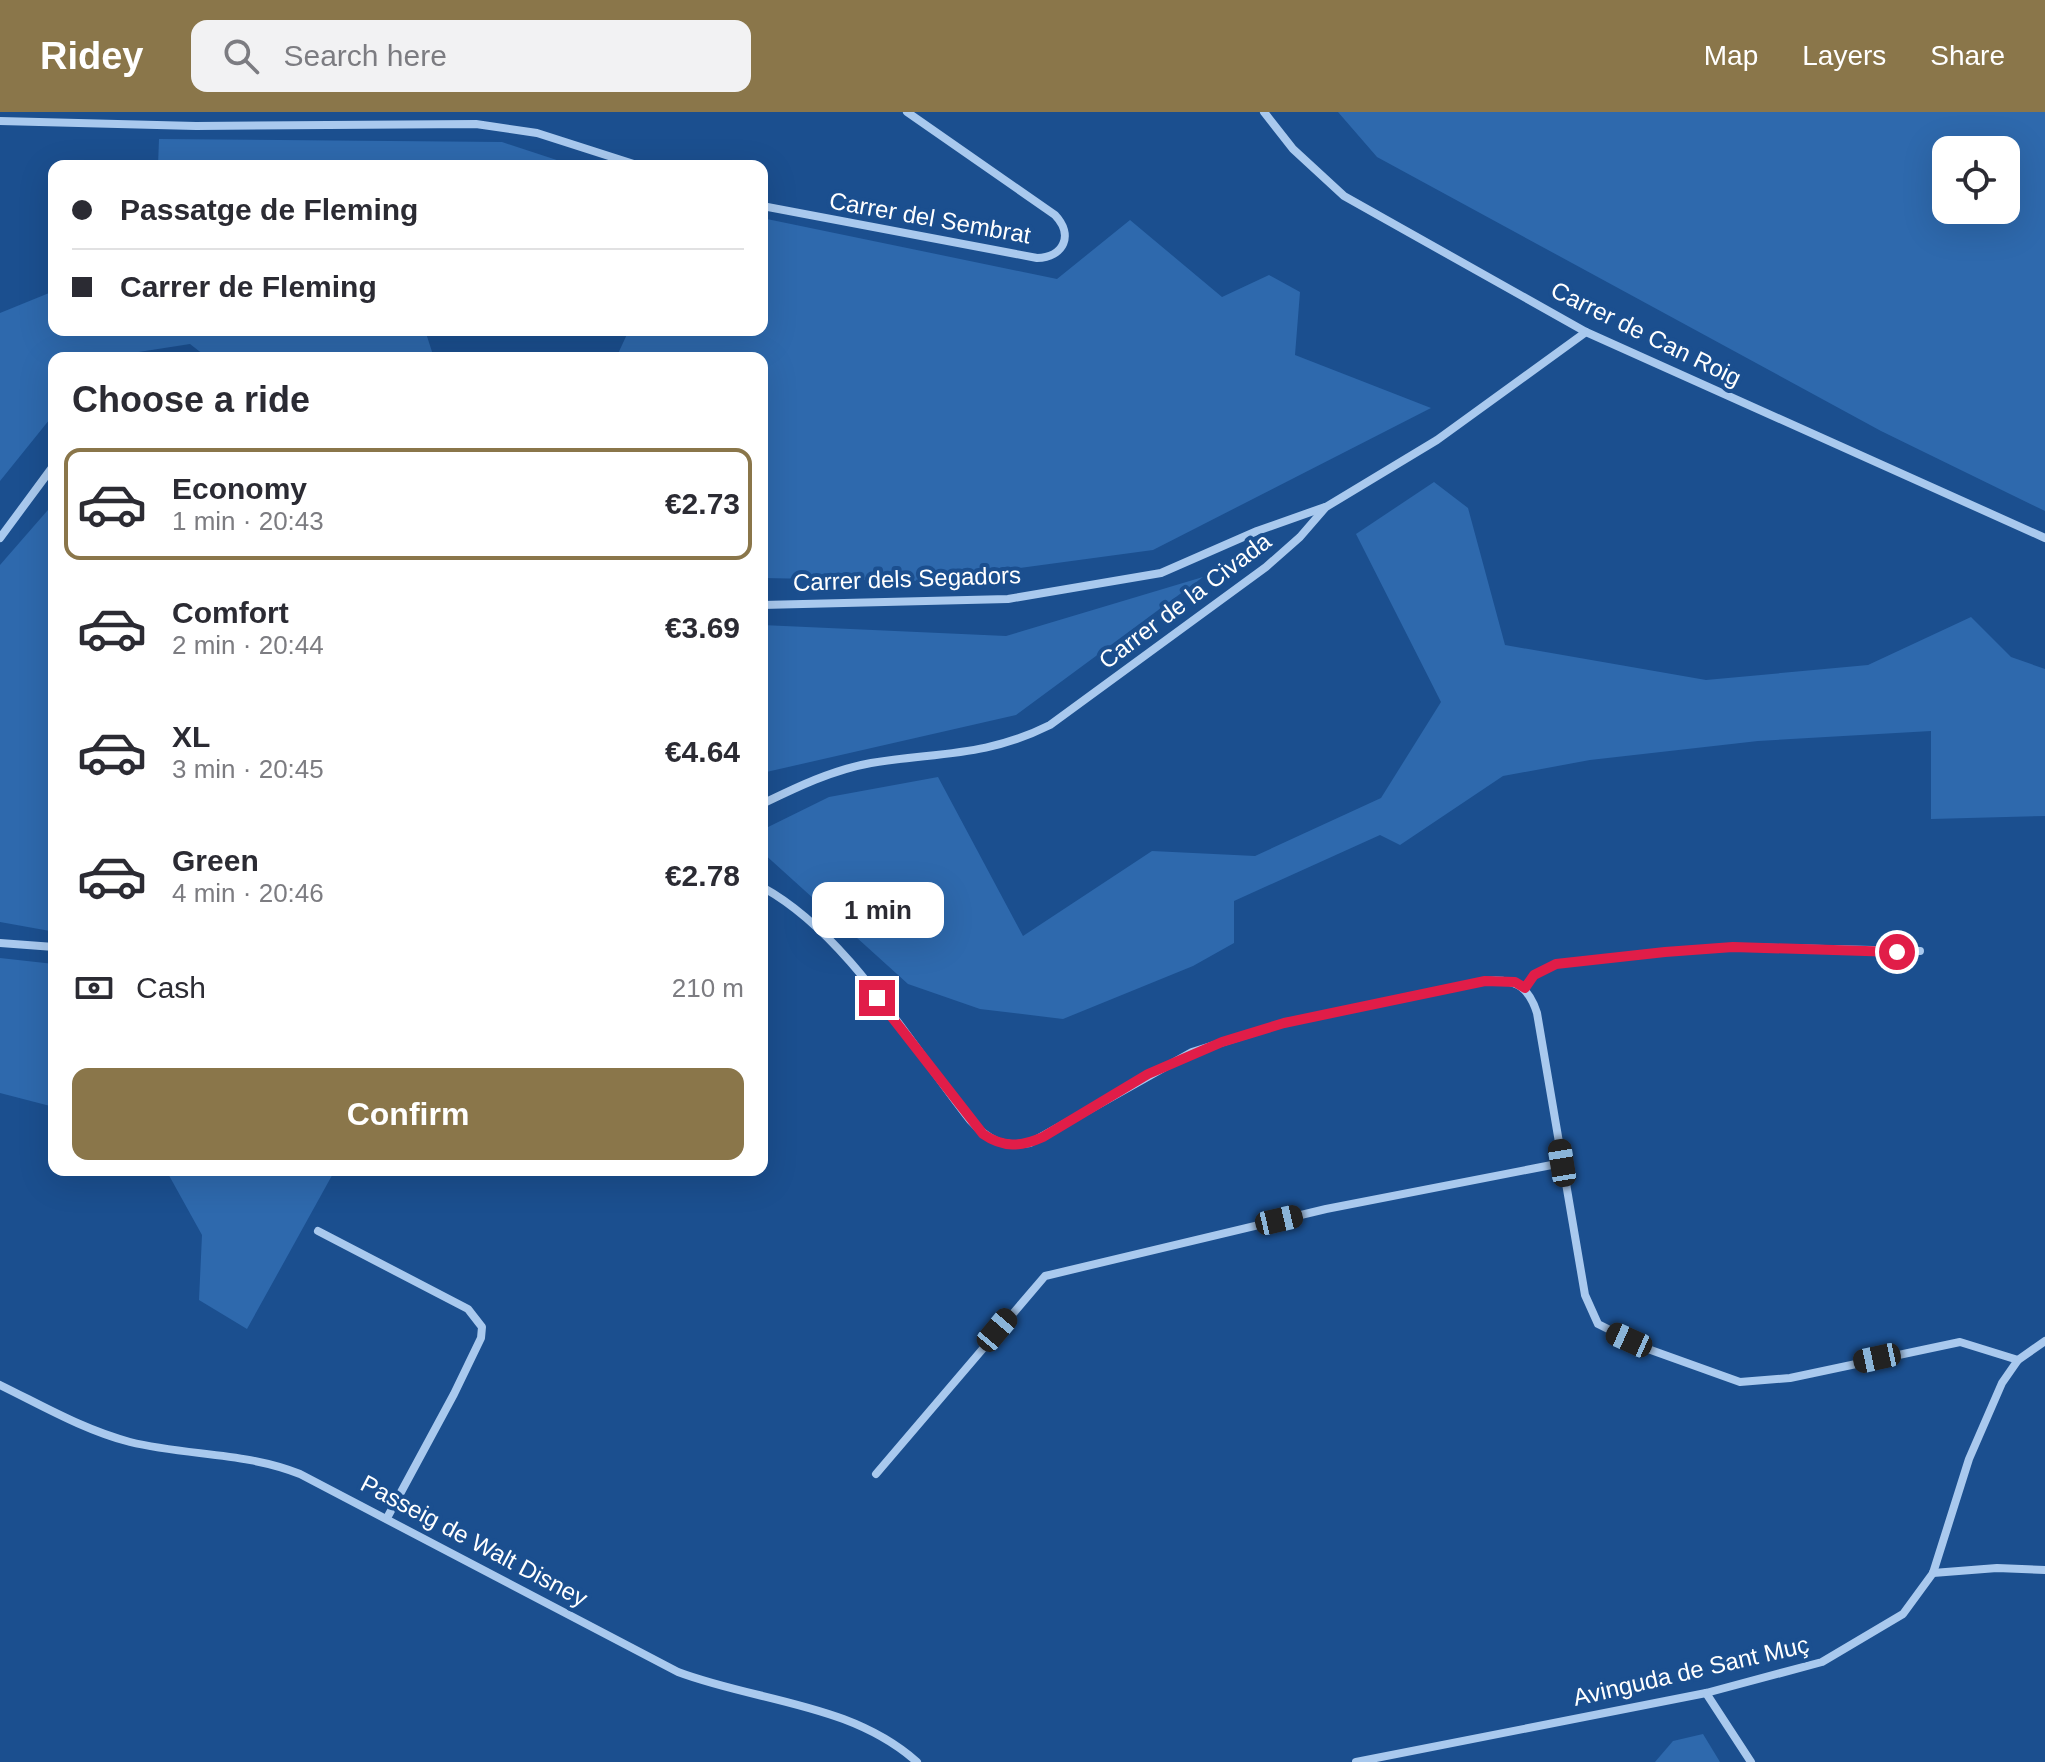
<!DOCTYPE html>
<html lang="en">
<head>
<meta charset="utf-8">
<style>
	:root { --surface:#fff; --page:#f2f2f3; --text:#2b2b33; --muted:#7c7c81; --line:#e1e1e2; --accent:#8a764a }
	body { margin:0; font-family:Arial,sans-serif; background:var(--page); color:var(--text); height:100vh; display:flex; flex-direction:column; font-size:30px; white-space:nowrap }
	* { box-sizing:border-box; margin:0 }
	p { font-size:26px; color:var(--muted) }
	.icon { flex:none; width:44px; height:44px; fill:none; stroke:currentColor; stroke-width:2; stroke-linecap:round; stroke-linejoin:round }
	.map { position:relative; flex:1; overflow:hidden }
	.sheet { position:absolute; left:48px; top:240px; width:720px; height:824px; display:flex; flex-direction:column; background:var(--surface); border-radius:16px; box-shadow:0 8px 32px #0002 }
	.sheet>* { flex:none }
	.banner { position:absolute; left:48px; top:48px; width:720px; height:176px; border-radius:16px; box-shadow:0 8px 32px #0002; display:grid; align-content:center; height:176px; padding:0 24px; background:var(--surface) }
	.tools { position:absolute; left:1932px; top:24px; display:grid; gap:16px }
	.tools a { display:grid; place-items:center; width:88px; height:88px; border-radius:16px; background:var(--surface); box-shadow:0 8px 32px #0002; font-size:40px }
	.end { position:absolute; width:36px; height:36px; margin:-18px; border:10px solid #e11d48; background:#fff; box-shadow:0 0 0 4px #fff }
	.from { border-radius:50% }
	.bubble { position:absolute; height:56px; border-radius:16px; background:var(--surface); box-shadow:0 8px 32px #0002; font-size:26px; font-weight:800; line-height:56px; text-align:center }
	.car { position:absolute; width:24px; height:48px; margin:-24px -12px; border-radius:10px; box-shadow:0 0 6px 2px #0007; background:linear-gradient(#222 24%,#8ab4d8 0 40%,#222 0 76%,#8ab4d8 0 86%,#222 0) }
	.banner b { display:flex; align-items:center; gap:28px; height:76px; font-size:30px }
	.banner b+b { border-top:2px solid var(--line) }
	.banner i { width:20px; height:20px; background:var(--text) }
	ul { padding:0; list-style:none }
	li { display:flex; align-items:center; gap:24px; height:112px; margin:0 16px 12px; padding:0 8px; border:4px solid transparent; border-radius:16px }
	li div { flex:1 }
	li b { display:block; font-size:30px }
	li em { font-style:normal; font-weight:800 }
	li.active { border-color:var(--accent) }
	li>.icon { width:72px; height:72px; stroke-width:1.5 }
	h2 { padding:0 24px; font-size:36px; line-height:96px }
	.pay { display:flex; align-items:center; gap:20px; height:88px; padding:0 24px; font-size:30px }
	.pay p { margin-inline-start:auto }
	.action { display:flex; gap:16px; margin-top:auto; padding:16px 24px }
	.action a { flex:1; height:92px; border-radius:16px; background:var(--accent); color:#fff; font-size:32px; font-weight:800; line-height:92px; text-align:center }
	header { display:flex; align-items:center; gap:48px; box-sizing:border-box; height:112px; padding:0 40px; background:var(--accent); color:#fff }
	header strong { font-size:38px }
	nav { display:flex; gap:44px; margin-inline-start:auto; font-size:28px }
	.search { width:560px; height:72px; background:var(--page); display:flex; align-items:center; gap:20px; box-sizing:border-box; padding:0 28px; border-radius:16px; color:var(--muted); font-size:30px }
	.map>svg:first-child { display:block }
	.green { fill:#2e69ad; fill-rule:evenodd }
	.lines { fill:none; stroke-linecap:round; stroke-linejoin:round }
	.minor { stroke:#a9c9ee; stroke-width:8 }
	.route { stroke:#e11d48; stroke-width:10 }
	.labels { text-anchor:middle; stroke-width:8; stroke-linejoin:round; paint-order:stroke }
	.street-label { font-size:24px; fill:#fff; stroke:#1b4f8f }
</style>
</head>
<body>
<header>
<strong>Ridey</strong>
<div class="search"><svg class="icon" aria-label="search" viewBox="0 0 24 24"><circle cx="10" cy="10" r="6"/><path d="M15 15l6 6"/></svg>Search here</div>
<nav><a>Map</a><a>Layers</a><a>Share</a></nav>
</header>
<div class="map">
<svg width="2045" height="1650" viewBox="0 0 2045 1650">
	<rect width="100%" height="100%" fill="#1b4f8f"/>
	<!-- green -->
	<g class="green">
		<path d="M1338,0h707v399l-164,-80 -504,-274zM1946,38h60v60h-60z"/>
		<polygon points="159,27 502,30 575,54 158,54"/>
		<polygon points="762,106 1057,167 1130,108 1222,185 1269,163 1300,180 1295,243 1431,296 1153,438 923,469 762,466 762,246 616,246 629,218 762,218"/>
		<polygon points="54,179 54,218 425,218 434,246 208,246 190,232 100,246 54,246 54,302 0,369 0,201"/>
		<polygon points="1434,370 1468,396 1505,533 1706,568 1868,553 1971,505 2011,545 2045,557 2045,704 1931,707 1931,619 1758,629 1590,648 1503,664 1400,733 1380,723 1234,789 1234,831 1193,854 1063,907 980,897 908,872 762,740 762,718 829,685 938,665 1023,824 1152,739 1255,744 1381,686 1441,590 1356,422"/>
		<polygon points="54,391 54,819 50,819 0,810 0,453"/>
		<polygon points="1203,465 1016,603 762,661 762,513 1006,524"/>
		<polygon points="0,846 54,852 54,995 0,981"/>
		<polygon points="166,1058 335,1058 247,1217 199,1188 202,1123"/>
		<polygon points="1703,1622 1720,1650 1655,1650 1673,1629"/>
	</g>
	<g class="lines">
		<!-- minor -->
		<g class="minor">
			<polyline points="1264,0 1293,37 1344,84 1586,220 2045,426"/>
			<polyline points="0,9 196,14 476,12 537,21 640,54"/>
			<path d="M762,94l275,52c27,-1 37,-23 18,-43l-148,-103"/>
			<polyline points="0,426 54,353"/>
			<polyline points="762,493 1008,487 1161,461 1257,419 1325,395"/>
			<path d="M762,692c35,-17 70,-34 109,-41 67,-11 115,-6 179,-38l216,-158 34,-30 26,-30 111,-67 149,-108"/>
			<path d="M762,775c85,46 148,157 208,233 19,21 32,27 60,23l162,-91 92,-29 201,-42c29,-3 43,4 52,32l48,282 13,29 50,25 92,33 50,-4 170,-36 58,18"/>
			<polyline points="0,831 54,835"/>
			<polyline points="1525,876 1534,863 1556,852 1665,840 1733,835 1920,839"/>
			<polyline points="318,1119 468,1197 482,1215 481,1226 454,1282 387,1406"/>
			<path d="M0,1273c43,21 84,45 130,57 57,14 115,10 170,32l378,198c80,30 173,31 239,90"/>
			<polyline points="876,1362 1045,1164 1326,1097 1562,1051"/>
			<polyline points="1933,1461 1997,1456 2045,1458"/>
			<polyline points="1706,1581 1751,1650"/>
			<polyline points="1356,1650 1706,1581 1822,1550 1903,1502 1933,1461 1969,1347 2002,1271 2018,1248 2045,1229"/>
		</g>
	</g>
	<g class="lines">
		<!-- route -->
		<path class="route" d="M877,886l106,136c20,14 38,13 60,3l105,-63 74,-32 62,-19 201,-42 30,1 10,6 9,-13 22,-11 109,-12 68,-5 164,5"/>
	</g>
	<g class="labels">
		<!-- street labels -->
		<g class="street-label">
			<text transform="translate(930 106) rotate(10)" y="8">Carrer del Sembrat</text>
			<text transform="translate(1646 222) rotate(26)" y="8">Carrer de Can Roig</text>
			<text transform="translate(907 467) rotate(-2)" y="8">Carrer dels Segadors</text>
			<text transform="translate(1185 489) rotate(-37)" y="8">Carrer de la Civada</text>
			<text transform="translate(474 1429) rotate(28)" y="8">Passeig de Walt Disney</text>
			<text transform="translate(1691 1559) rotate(-13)" y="8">Avinguda de Sant Muç</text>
		</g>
	</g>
</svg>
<div class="tools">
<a><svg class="icon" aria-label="locate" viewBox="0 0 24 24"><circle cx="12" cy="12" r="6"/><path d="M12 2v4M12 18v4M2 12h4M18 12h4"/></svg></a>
</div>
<i class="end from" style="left:1897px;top:840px"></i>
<i class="end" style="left:877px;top:886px"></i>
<div class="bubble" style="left:812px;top:770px;width:132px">1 min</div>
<i class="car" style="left:1562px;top:1051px;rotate:351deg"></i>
<i class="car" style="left:1279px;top:1108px;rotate:77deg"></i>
<i class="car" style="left:997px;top:1218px;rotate:40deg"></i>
<i class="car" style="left:1629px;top:1228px;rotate:294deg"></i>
<i class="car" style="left:1877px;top:1246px;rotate:258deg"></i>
<div class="banner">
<b><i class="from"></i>Passatge de Fleming</b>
<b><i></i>Carrer de Fleming</b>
</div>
<section class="sheet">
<h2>Choose a ride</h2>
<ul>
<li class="active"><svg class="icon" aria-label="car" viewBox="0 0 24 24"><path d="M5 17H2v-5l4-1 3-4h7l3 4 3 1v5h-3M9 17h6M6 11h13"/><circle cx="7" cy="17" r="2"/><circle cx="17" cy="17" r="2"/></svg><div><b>Economy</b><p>1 min · 20:43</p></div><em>€2.73</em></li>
<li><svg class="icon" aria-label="car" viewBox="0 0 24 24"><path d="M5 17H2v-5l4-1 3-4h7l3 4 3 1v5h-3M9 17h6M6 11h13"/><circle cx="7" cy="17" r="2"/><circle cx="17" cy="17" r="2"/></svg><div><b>Comfort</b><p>2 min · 20:44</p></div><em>€3.69</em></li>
<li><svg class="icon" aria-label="car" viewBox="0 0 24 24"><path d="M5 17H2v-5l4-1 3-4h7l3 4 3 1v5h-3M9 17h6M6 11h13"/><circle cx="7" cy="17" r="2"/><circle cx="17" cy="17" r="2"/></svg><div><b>XL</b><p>3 min · 20:45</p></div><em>€4.64</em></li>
<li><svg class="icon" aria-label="car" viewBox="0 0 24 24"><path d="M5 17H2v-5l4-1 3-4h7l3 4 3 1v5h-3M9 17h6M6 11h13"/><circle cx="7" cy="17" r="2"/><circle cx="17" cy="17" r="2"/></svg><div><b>Green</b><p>4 min · 20:46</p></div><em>€2.78</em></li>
</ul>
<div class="pay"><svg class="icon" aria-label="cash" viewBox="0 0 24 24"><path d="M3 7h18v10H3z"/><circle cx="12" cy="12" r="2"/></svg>Cash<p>210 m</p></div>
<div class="action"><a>Confirm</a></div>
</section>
</div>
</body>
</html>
